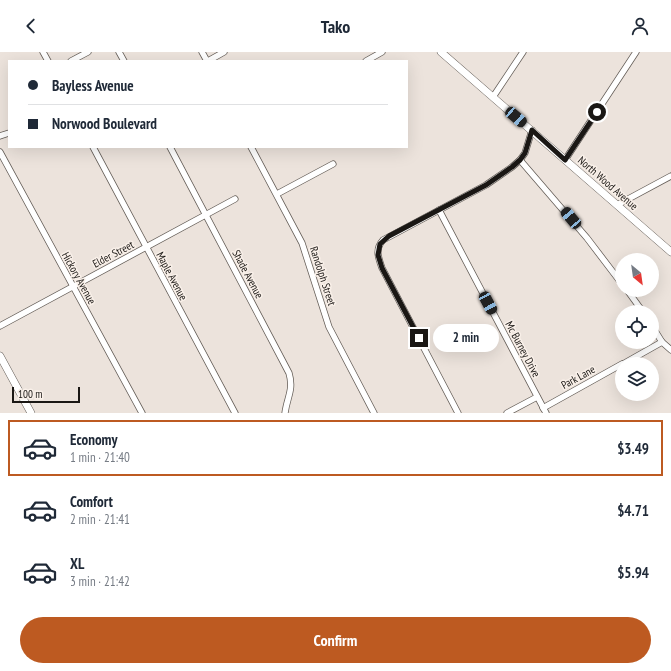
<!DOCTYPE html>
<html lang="en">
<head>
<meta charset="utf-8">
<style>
	:root { --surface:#fff; --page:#f2f2f3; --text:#1f2937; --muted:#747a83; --line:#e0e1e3; --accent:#bd5a21 }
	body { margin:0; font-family:"PT Sans Narrow",sans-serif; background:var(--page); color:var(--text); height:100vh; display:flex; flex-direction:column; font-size:15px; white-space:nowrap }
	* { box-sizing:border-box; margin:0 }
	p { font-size:13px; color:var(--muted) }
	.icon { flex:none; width:22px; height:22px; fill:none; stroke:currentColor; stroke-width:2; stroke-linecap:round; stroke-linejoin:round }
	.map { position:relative; height:361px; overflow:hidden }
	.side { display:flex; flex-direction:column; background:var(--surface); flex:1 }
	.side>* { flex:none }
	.guide { position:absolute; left:8px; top:8px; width:400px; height:88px; border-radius:0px; box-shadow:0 4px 16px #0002; display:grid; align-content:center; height:88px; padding:0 20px; background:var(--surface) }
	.needle { width:26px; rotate:151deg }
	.controls { position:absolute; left:615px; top:201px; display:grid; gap:8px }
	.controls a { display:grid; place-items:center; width:44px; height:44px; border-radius:50%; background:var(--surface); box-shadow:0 4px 16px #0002; font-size:20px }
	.scale { position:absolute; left:12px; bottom:10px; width:68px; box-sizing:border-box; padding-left:4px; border:2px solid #1a1714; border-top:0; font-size:11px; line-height:14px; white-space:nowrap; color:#1a1714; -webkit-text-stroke:3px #f9f0e9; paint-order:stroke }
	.end { position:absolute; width:18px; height:18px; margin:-9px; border:5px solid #1a1714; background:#fff; box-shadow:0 0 0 2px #fff }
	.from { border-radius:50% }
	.bubble { position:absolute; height:28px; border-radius:14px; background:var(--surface); box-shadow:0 4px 16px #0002; font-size:13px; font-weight:800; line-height:28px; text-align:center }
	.car { position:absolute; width:12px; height:24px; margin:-12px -6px; border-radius:5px; box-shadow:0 0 3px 1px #0007; background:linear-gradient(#222 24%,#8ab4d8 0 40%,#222 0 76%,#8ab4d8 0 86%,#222 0) }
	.guide b { display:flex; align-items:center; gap:14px; height:38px; font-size:15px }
	.guide b+b { border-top:1px solid var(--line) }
	.guide i { width:10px; height:10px; background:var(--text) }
	ul { padding:7px 0 0; list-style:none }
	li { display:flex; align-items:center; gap:12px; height:56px; margin:0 8px 6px; padding:0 12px; border:2px solid transparent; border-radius:0px }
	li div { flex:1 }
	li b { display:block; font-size:15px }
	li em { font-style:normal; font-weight:800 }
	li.current { border-color:var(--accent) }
	li>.icon { width:36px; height:36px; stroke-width:1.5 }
	.action { display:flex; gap:8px; margin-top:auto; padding:8px 20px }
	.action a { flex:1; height:46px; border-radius:24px; background:var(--accent); color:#fff; font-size:16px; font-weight:800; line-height:46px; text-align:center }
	header { display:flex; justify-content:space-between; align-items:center; height:52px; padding:0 20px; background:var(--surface); font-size:18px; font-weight:800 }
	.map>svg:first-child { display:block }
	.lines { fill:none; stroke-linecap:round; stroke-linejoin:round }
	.minor-casing { stroke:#645d57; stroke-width:7 }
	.major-casing { stroke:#645d57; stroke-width:8 }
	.minor { stroke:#fff; stroke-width:5.5 }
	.major { stroke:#fff; stroke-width:7 }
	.route { stroke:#1a1714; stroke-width:5 }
	.labels { text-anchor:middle; stroke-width:3; stroke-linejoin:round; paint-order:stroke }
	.street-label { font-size:11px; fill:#1a1714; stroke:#f9f0e9 }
</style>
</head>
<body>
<header><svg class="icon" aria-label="back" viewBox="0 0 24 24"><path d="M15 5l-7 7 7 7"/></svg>Tako<svg class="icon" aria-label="person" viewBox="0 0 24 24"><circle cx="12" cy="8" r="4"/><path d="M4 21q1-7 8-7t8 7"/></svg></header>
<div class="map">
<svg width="671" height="361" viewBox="0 0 671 361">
	<rect width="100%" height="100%" fill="#ece3dc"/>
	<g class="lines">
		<!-- minor casing -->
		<g class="minor-casing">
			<g id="minor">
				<polyline points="43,0 48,9"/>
				<polyline points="119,0 124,9"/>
				<polyline points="202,0 207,9"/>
				<polyline points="71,9 88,0"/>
				<polyline points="208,9 224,0"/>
				<polyline points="366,9 382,0"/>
				<polyline points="493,45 523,0"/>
				<polyline points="0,84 9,81"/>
				<polyline points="93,95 235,361"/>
				<path d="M170,95l119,226c5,17 -2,24 -4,40"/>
				<polyline points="251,95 302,191 329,275 374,361"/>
				<polyline points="0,100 142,361"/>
				<polyline points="520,108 587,186 622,232"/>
				<polyline points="565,108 636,0"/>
				<polyline points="277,142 333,112"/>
				<polyline points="617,153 671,124"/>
				<polyline points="439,158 546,361"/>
				<polyline points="627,238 643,260"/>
				<polyline points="0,274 235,147"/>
				<polyline points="652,274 662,290 671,298"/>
				<polyline points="623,312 662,290"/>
				<polyline points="543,356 622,312"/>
				<path d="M458,361l-76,-145c-4,-11 -7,-19 1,-28l103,-55 26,-18 8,-7 5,-7 7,-23"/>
				<polyline points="507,361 537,345"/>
			</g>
		</g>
		<!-- major casing -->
		<g class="major-casing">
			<g id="major">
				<polyline points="441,0 671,200"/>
				<polyline points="0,304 31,361"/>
			</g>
		</g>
		<!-- minor -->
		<use href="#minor" class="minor"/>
		<!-- major -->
		<use href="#major" class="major"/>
	</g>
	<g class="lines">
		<!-- route -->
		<polyline class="route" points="419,286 382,216 378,203 380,192 389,184 486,133 512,115 520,108 525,101 532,78 565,108 597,60"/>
	</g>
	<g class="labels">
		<!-- street labels -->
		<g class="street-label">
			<text transform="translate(608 131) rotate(41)" y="4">North Wood Avenue</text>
			<text transform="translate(113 202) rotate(-28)" y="4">Elder Street</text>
			<text transform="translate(248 222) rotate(62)" y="4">Shade Avenue</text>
			<text transform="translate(172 224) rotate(62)" y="4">Maple Avenue</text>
			<text transform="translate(323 224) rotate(72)" y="4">Randolph Street</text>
			<text transform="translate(79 226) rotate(61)" y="4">Hickory Avenue</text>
			<text transform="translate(523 297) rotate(62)" y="4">Mc Burney Drive</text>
			<text transform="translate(578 325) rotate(-29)" y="4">Park Lane</text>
		</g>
	</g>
</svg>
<div class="controls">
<a><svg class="needle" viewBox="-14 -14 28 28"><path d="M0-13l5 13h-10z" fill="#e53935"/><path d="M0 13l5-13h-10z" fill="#747a83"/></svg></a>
<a><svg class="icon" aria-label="locate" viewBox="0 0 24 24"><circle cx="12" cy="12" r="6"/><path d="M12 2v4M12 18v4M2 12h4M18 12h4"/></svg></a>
<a><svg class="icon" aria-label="layers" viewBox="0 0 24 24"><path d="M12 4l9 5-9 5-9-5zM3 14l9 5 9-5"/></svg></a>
</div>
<div class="scale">100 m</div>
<i class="end from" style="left:597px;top:60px"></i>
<i class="end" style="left:419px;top:286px"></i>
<div class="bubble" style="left:433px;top:272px;width:66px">2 min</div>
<i class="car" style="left:516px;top:65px;rotate:131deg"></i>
<i class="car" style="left:571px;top:166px;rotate:320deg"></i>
<i class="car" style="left:488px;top:251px;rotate:152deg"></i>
<div class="guide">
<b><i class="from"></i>Bayless Avenue</b>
<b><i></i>Norwood Boulevard</b>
</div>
</div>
<section class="side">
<ul>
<li class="current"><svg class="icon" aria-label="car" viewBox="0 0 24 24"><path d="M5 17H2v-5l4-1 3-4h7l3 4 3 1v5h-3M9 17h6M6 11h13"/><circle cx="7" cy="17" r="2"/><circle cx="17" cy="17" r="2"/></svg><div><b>Economy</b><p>1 min · 21:40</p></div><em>$3.49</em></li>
<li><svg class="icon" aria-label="car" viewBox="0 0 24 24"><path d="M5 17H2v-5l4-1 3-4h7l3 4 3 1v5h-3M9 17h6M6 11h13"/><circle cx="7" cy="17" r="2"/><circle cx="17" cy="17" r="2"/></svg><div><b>Comfort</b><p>2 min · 21:41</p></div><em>$4.71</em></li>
<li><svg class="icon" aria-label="car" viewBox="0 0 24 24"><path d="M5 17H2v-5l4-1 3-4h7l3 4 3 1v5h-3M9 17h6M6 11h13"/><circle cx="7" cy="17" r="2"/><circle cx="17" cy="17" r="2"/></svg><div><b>XL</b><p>3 min · 21:42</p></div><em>$5.94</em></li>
</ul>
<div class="action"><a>Confirm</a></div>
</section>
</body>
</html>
